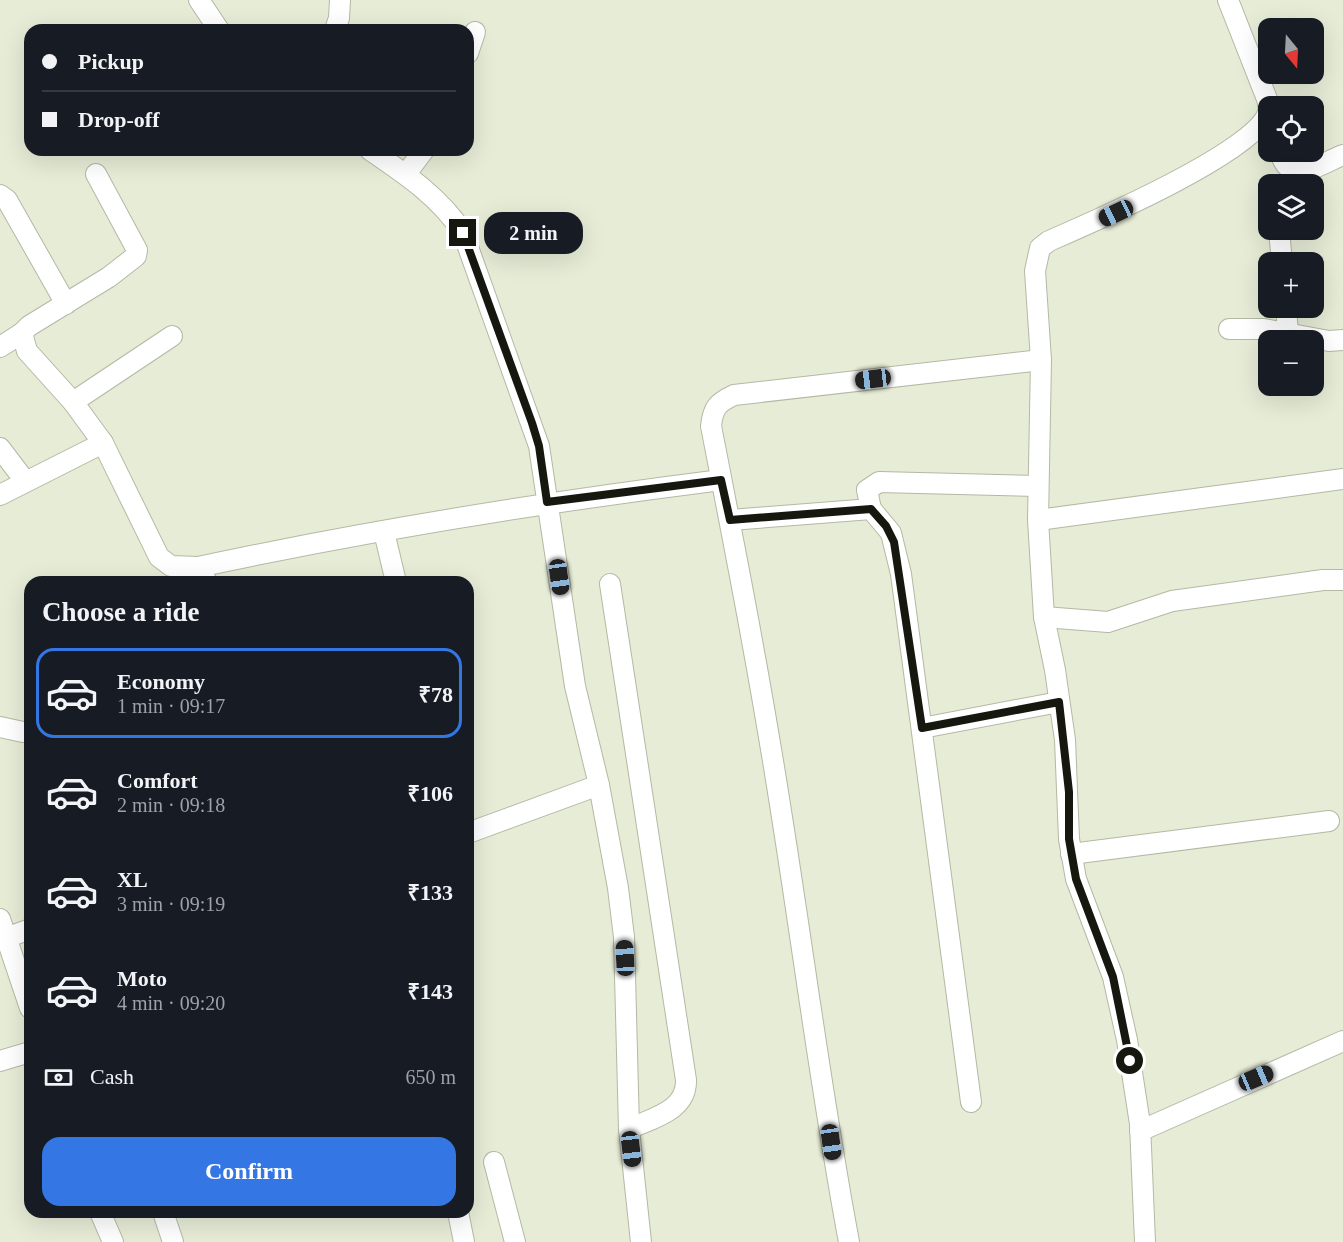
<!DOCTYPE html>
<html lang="en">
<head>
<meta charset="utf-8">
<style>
	:root { --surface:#171b24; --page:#242831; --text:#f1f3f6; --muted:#9ea1a6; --line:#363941; --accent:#3477e4 }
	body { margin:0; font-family:"Times New Roman",serif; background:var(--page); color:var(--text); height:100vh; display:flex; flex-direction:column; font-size:22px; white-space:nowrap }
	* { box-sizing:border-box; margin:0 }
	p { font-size:20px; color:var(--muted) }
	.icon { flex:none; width:33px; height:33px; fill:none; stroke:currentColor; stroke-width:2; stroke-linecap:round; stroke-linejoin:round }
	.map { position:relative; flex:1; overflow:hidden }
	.drawer { position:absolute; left:24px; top:576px; width:450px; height:642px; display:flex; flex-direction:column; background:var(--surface); border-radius:18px; box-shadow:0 6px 24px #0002 }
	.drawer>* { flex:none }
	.banner { position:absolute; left:24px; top:24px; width:450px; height:132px; border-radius:18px; box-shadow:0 6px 24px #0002; display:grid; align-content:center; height:132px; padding:0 18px; background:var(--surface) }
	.needle { width:39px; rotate:162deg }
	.tools { position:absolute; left:1258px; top:18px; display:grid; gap:12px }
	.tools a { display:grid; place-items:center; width:66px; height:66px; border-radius:12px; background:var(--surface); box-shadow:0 6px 24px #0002; font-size:30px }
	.end { position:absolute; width:27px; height:27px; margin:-14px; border:8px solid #161810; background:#fff; box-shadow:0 0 0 3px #fff }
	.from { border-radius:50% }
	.bubble { position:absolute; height:42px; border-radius:18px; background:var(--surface); box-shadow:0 6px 24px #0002; font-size:20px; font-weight:700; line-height:42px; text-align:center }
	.car { position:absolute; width:18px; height:36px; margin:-18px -9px; border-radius:8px; box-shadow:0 0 4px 2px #0007; background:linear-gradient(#222 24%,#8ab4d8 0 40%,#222 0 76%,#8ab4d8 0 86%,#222 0) }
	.banner b { display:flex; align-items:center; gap:21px; height:57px; font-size:22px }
	.banner b+b { border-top:2px solid var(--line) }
	.banner i { width:15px; height:15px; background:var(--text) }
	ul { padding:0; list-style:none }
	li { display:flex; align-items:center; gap:18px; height:90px; margin:0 12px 9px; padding:0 6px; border:3px solid transparent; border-radius:18px }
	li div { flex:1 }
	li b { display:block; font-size:22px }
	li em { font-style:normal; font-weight:700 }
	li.selected { border-color:var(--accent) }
	li>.icon { width:54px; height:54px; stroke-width:1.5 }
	h2 { padding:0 18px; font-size:27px; line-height:72px }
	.pay { display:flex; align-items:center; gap:15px; height:66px; padding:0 18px; font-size:22px }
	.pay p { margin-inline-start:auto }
	.cta { display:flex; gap:12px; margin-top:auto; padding:12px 18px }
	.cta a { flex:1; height:69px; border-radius:18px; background:var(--accent); color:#fff; font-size:24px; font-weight:700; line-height:69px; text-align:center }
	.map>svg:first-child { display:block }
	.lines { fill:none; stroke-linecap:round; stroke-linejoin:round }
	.minor-casing { stroke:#b3b9a4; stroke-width:22 }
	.minor { stroke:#fff; stroke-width:20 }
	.route { stroke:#161810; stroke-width:8 }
</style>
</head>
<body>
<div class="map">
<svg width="1343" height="1242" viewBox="0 0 1343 1242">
	<rect width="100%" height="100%" fill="#e6ecd6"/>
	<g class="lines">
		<!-- minor casing -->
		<g class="minor-casing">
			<g id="minor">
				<polyline points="199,0 219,30"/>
				<polyline points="335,30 339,18 340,0"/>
				<polyline points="468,53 475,32"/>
				<path d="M370,150c34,23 71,48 93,83l76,213 36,240 24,99 19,103 6,49 5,192 12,113"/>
				<path d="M1280,152c10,35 38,13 63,3"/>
				<polyline points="96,174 137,250 136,256 109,277 29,326 22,333 27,351 73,402 103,443 159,557 171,566 198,567 207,582"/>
				<polyline points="406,174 424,150"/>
				<polyline points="0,195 7,200 66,304"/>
				<polyline points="1279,230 1282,262"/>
				<polyline points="1286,308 1288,333"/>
				<polyline points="1229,329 1264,329 1329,341 1343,340"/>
				<polyline points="0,347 22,333"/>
				<polyline points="73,402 172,336"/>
				<polyline points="0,448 25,481"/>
				<polyline points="0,495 103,443"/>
				<polyline points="871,509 867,490 879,482 1038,486"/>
				<polyline points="730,520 871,509 891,533 901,574 971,1102"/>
				<polyline points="1038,520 1343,479"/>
				<polyline points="384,532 396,582"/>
				<path d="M198,567c173,-37 348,-65 523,-87"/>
				<path d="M610,584l76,496c1,31 -34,38 -57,49"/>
				<polyline points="1044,617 1108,622 1172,601 1323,580 1343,580"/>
				<polyline points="0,727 23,732"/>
				<polyline points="922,728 1059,702"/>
				<polyline points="468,833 599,785"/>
				<polyline points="1071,854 1329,821"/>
				<polyline points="0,919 30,1008"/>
				<polyline points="6,938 30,929"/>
				<polyline points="0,1061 30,1052"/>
				<polyline points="1140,1131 1343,1041"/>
				<polyline points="494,1162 515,1242"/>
				<polyline points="100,1212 113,1242"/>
				<polyline points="163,1212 173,1242"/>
				<polyline points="458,1212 464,1242"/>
				<path d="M849,1242c-27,-143 -45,-287 -68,-431 -20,-129 -45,-257 -70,-385 2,-18 6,-23 23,-31l307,-35"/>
				<path d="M1145,1242l-5,-118 -13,-84 -14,-63 -37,-98 -7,-40 -4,-99 -10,-70 -11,-53 -6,-97 3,-160 -6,-89 5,-23 9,-7c39,-17 209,-90 219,-129 1,-3 0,-9 -1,-13l-39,-99"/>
			</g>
		</g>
		<!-- minor -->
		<use href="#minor" class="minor"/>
	</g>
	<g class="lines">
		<!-- route -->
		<polyline class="route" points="463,233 532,423 539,446 547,502 721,480 730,520 871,509 886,526 894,542 922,728 1059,702 1069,792 1069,839 1076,879 1113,977 1130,1061"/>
	</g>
</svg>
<div class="tools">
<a><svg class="needle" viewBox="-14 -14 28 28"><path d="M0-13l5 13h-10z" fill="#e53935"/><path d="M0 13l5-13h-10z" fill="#9ea1a6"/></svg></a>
<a><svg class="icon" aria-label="locate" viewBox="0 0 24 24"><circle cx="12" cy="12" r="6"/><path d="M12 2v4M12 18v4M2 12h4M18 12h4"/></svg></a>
<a><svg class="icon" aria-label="layers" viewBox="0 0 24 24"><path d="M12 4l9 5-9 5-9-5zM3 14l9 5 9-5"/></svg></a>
<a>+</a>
<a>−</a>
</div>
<i class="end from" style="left:1130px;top:1061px"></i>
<i class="end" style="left:463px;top:233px"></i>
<div class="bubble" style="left:484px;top:212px;width:99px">2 min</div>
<i class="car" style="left:1116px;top:213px;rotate:245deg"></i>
<i class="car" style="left:873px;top:379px;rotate:263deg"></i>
<i class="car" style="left:559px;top:577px;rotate:172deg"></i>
<i class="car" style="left:625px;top:958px;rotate:357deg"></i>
<i class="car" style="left:1256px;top:1078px;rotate:67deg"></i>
<i class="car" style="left:831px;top:1142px;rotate:172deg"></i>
<i class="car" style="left:631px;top:1149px;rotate:173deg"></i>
<div class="banner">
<b><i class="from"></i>Pickup</b>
<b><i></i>Drop-off</b>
</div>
<section class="drawer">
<h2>Choose a ride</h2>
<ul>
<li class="selected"><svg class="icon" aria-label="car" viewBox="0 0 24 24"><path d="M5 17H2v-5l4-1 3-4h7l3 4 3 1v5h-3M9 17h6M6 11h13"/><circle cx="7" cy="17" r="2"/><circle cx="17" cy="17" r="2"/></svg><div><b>Economy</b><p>1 min · 09:17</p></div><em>₹78</em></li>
<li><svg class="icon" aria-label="car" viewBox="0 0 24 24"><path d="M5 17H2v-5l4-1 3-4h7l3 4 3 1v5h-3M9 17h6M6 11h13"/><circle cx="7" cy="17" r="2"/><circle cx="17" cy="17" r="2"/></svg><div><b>Comfort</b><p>2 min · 09:18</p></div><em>₹106</em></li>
<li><svg class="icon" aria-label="car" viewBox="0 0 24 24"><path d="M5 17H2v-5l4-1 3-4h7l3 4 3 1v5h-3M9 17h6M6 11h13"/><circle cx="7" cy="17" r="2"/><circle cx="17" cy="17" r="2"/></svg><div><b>XL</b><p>3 min · 09:19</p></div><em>₹133</em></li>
<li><svg class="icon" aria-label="car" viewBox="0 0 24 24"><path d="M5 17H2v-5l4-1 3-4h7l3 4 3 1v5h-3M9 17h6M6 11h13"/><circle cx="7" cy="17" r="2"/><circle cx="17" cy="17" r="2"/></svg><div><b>Moto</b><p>4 min · 09:20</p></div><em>₹143</em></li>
</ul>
<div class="pay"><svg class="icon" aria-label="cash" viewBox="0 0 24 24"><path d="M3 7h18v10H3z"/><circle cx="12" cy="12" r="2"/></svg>Cash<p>650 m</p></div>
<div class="cta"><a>Confirm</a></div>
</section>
</div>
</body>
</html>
